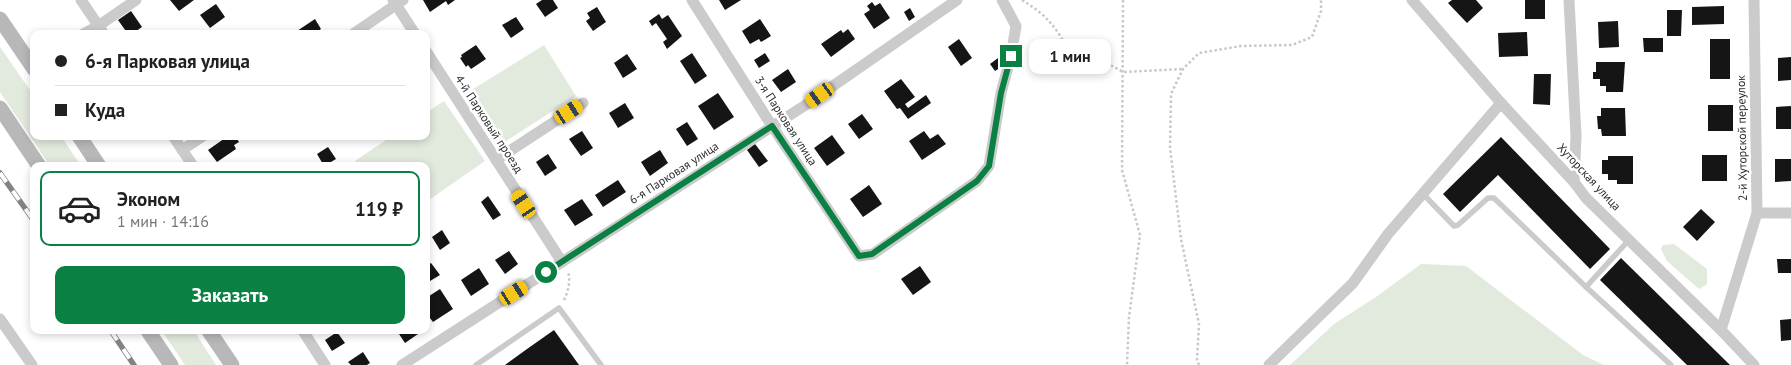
<!DOCTYPE html>
<html lang="ru">
<head>
<meta charset="utf-8">
<style>
	:root { --surface:#fff; --page:#f2f2f2; --text:#202124; --muted:#757577; --line:#e0e0e0; --accent:#0b8043 }
	body { margin:0; font-family:"PT Sans",sans-serif; background:var(--page); color:var(--text); height:100vh; display:flex; flex-direction:column; font-size:19px; white-space:nowrap }
	* { box-sizing:border-box; margin:0 }
	p { font-size:16px; color:var(--muted) }
	.icon { flex:none; width:28px; height:28px; fill:none; stroke:currentColor; stroke-width:2; stroke-linecap:round; stroke-linejoin:round }
	.map { position:relative; flex:1; overflow:hidden }
	.details { position:absolute; left:30px; top:162px; width:400px; height:172px; display:flex; flex-direction:column; background:var(--surface); border-radius:10px; box-shadow:0 2px 8px #0003 }
	.details>* { flex:none }
	.hud { position:absolute; left:30px; top:30px; width:400px; height:110px; border-radius:10px; box-shadow:0 2px 8px #0003; display:grid; align-content:center; height:110px; padding:0 25px; background:var(--surface) }
	.end { position:absolute; width:22px; height:22px; margin:-11px; border:6px solid #0b8043; background:#fff; box-shadow:0 0 0 2px #fff }
	.from { border-radius:50% }
	.bubble { position:absolute; height:35px; border-radius:10px; background:var(--surface); box-shadow:0 2px 8px #0003; font-size:16px; font-weight:600; line-height:35px; text-align:center }
	.car { position:absolute; width:15px; height:30px; margin:-15px -8px; border-radius:6px; box-shadow:0 0 4px 1px #0007; background:linear-gradient(#f5c518 24%,#345 0 40%,#f5c518 0 76%,#345 0 86%,#f5c518 0) }
	.hud b { display:flex; align-items:center; gap:18px; height:48px; font-size:19px }
	.hud b+b { border-top:1px solid var(--line) }
	.hud i { width:12px; height:12px; background:var(--text) }
	ul { padding:9px 0 0; list-style:none }
	li { display:flex; align-items:center; gap:15px; height:75px; margin:0 10px 8px; padding:0 15px; border:2px solid transparent; border-radius:10px }
	li div { flex:1 }
	li b { display:block; font-size:19px }
	li em { font-style:normal; font-weight:600 }
	li.current { border-color:var(--accent) }
	li>.icon { width:45px; height:45px; stroke-width:1.5 }
	.action { display:flex; gap:10px; margin-top:auto; padding:10px 25px }
	.action a { flex:1; height:58px; border-radius:10px; background:var(--accent); color:#fff; font-size:20px; font-weight:600; line-height:58px; text-align:center }
	.map>svg:first-child { display:block }
	.green { fill:#e2e9dd }
	.building { fill:#151515 }
	.lines { fill:none; stroke-linecap:round; stroke-linejoin:round }
	.path { stroke:#c8c8c8; stroke-width:2.5; stroke-dasharray:2.5 2.5; stroke-linecap:butt }
	.service { stroke:#cbcbcb; stroke-width:5.5 }
	.minor { stroke:#cbcbcb; stroke-width:11 }
	.secondary { stroke:#b8b8b8; stroke-width:15 }
	.rail-casing { stroke:#838383; stroke-width:5.5 }
	.rail { stroke:#fff; stroke-width:4; stroke-dasharray:11; stroke-linecap:butt }
	.route { stroke:#0b8043; stroke-width:6 }
	.labels { text-anchor:middle; stroke-width:5; stroke-linejoin:round; paint-order:stroke }
	.street-label { font-size:12px; fill:#2e2e2e; stroke:#fff }
</style>
</head>
<body>
<div class="map">
<svg width="1791" height="365" viewBox="0 0 1791 365">
	<rect width="100%" height="100%" fill="#fff"/>
	<!-- green -->
	<g class="green">
		<polygon points="544,45 576,96 503,143 470,91"/>
		<polygon points="0,47 34,96 34,136 61,136 81,166 50,166 0,92"/>
		<polygon points="444,101 485,161 426,202 426,166 359,166 355,161 392,136 426,136 426,113"/>
		<polygon points="1674,244 1707,269 1707,284 1699,289 1667,261 1661,249 1663,245"/>
		<polygon points="1421,264 1466,266 1583,355 1604,365 1290,365 1334,324 1376,297"/>
		<polygon points="162,331 194,331 216,365 185,365"/>
	</g>
	<!-- building -->
	<g class="building">
		<polygon points="170,0 194,0 179,11"/>
		<polygon points="423,0 455,0 448,5 446,1 430,12"/>
		<polygon points="542,0 553,0 558,8 545,17 536,4"/>
		<polygon points="719,0 741,0 725,10"/>
		<polygon points="1452,0 1476,0 1483,8 1467,23 1448,3"/>
		<rect x="1525" y="0" width="20" height="19"/>
		<polygon points="872,2 875,6 880,3 890,18 874,29 864,14 870,10 867,6"/>
		<polygon points="216,4 225,17 210,28 200,15"/>
		<polygon points="1724,6 1724,24 1692,25 1692,7"/>
		<polygon points="597,7 606,22 593,31 586,21 590,18 587,13"/>
		<polygon points="910,8 915,17 909,21 904,12"/>
		<polygon points="1667,10 1682,10 1681,36 1667,36"/>
		<polygon points="131,11 142,27 132,34 128,34 118,20"/>
		<polygon points="659,14 662,19 668,15 682,36 667,49 663,42 667,39 656,23 652,26 649,21"/>
		<polygon points="516,17 524,29 511,38 502,25"/>
		<polygon points="315,19 321,29 314,34 294,34 294,33"/>
		<polygon points="760,19 771,36 761,42 759,39 750,44 742,31"/>
		<polygon points="1618,21 1619,47 1599,48 1598,22"/>
		<polygon points="848,29 855,39 831,57 821,44 841,30 843,33"/>
		<polygon points="1527,32 1528,56 1499,57 1498,33"/>
		<polygon points="1643,38 1663,38 1663,52 1644,52"/>
		<polygon points="959,39 972,58 961,66 948,47"/>
		<rect x="1710" y="39" width="20" height="40"/>
		<polygon points="476,45 486,59 471,69 468,65 466,67 460,58 462,57 461,55"/>
		<polygon points="692,53 707,76 695,84 680,61"/>
		<polygon points="765,53 770,61 759,68 754,60"/>
		<polygon points="627,54 637,69 623,78 614,63"/>
		<polygon points="1791,57 1791,80 1778,81 1778,58"/>
		<polygon points="998,58 1003,66 995,71 990,64"/>
		<polygon points="1596,62 1625,62 1623,92 1606,92 1606,86 1600,86 1600,79 1593,79 1593,72 1596,72"/>
		<polygon points="788,69 796,82 781,92 772,80"/>
		<polygon points="1534,74 1551,74 1550,105 1533,104"/>
		<polygon points="901,79 915,97 905,104 908,108 926,95 931,103 908,119 900,108 897,109 884,91"/>
		<polygon points="718,93 734,117 714,130 698,106"/>
		<polygon points="625,103 634,118 618,128 609,113"/>
		<rect x="1708" y="105" width="25" height="26"/>
		<polygon points="1791,106 1791,129 1776,129 1776,107"/>
		<polygon points="1601,108 1625,108 1626,136 1602,136 1601,129 1598,129 1597,116 1601,116"/>
		<polygon points="862,114 873,129 859,139 848,124"/>
		<polygon points="687,122 698,139 687,146 676,129"/>
		<polygon points="582,131 593,148 581,156 569,139"/>
		<polygon points="924,131 930,139 938,134 946,144 922,160 909,141"/>
		<polygon points="832,135 845,153 827,166 814,148"/>
		<polygon points="228,136 235,136 239,142 234,145 236,149 217,162 208,150"/>
		<polygon points="1501,137 1610,249 1590,269 1498,175 1460,212 1443,194"/>
		<polygon points="755,144 768,161 759,167 747,150"/>
		<polygon points="328,147 336,159 324,166 317,154"/>
		<polygon points="660,150 668,163 650,176 641,162"/>
		<polygon points="548,154 557,168 545,176 536,162"/>
		<rect x="1702" y="155" width="25" height="26"/>
		<polygon points="1608,156 1633,156 1633,184 1617,184 1617,180 1608,180 1608,174 1602,174 1602,160 1608,160"/>
		<polygon points="1775,159 1791,159 1791,181 1775,182"/>
		<polygon points="618,180 626,192 603,207 595,195"/>
		<polygon points="869,185 882,204 863,217 850,199"/>
		<polygon points="488,196 501,215 493,220 481,202"/>
		<polygon points="582,199 593,215 575,226 564,210"/>
		<polygon points="1701,209 1715,222 1697,241 1683,227"/>
		<polygon points="442,230 450,243 440,250 432,237"/>
		<polygon points="509,251 518,264 505,274 495,260"/>
		<polygon points="1621,258 1730,365 1687,365 1600,280"/>
		<polygon points="1777,259 1791,259 1791,273 1778,273"/>
		<polygon points="431,263 440,275 430,281 426,275 426,266"/>
		<polygon points="920,266 931,282 913,295 901,279"/>
		<polygon points="479,268 489,284 471,296 461,280"/>
		<polygon points="440,289 453,309 433,322 426,313 426,298"/>
		<polygon points="1791,319 1791,340 1781,341 1780,320"/>
		<polygon points="554,330 579,365 505,365 527,349"/>
		<polygon points="397,331 415,331 418,334 405,343"/>
		<polygon points="337,332 345,343 332,351 325,340"/>
		<polygon points="363,352 370,363 367,365 351,365 348,362"/>
	</g>
	<g class="lines">
		<!-- path -->
		<g class="path">
			<path d="M1022,0c23,14 34,26 46,50l30,8 25,14 60,-3"/>
			<polyline points="1123,0 1122,170 1140,235 1129,317 1127,365"/>
			<path d="M564,300c4,-8 7,-20 4,-28"/>
			<polyline points="1199,365 1197,360 1199,324 1181,239 1170,148 1171,94 1183,69 1199,53 1241,46 1292,45 1312,37 1321,11 1321,0"/>
		</g>
		<!-- service -->
		<g class="service">
			<polyline points="1423,194 1454,226 1458,225 1488,198 1494,198 1586,287 1629,240"/>
			<polyline points="1586,287 1671,365"/>
			<polyline points="476,365 559,308 601,365"/>
		</g>
		<!-- minor -->
		<g class="minor">
			<polyline points="81,0 104,34"/>
			<polyline points="393,0 415,34"/>
			<polyline points="692,0 772,126 859,256 873,254 977,181 989,166 1001,93 1011,56 1016,26 1002,0"/>
			<polyline points="1412,0 1501,103 1574,182 1586,198 1721,330 1754,365"/>
			<polyline points="1569,0 1576,136 1574,182"/>
			<polyline points="83,34 98,26 136,0"/>
			<polyline points="353,34 403,0"/>
			<polyline points="426,51 562,262"/>
			<polyline points="173,136 193,166"/>
			<polyline points="182,150 203,136"/>
			<polyline points="496,160 583,103"/>
			<polyline points="1757,213 1791,213"/>
			<polyline points="0,319 32,365"/>
			<polyline points="1721,330 1757,213 1754,0"/>
			<polyline points="303,331 325,365"/>
			<polyline points="402,365 804,106 957,0"/>
			<polyline points="1269,365 1353,283 1388,234 1501,103"/>
		</g>
		<!-- secondary -->
		<g class="secondary">
			<polyline points="0,19 34,69"/>
			<polyline points="0,108 39,166"/>
			<polyline points="79,136 99,166"/>
			<polyline points="148,331 171,365"/>
			<polyline points="209,331 232,365"/>
		</g>
		<!-- rail casing -->
		<g class="rail-casing">
			<g id="rail">
				<polyline points="0,173 34,221"/>
				<polyline points="111,331 134,365"/>
			</g>
		</g>
		<!-- rail -->
		<use href="#rail" class="rail"/>
	</g>
	<g class="lines">
		<!-- route -->
		<polyline class="route" points="546,272 772,126 859,256 872,254 977,181 989,166 1001,93 1011,56"/>
	</g>
	<g class="labels">
		<!-- street labels -->
		<g class="street-label">
			<text transform="translate(786 121) rotate(57)" y="4">3-я Парковая улица</text>
			<text transform="translate(489 124) rotate(57)" y="4">4-й Парковый проезд</text>
			<text transform="translate(1742 138) rotate(-91)" y="4">2-й Хуторской переулок</text>
			<text transform="translate(674 173) rotate(-33)" y="4">6-я Парковая улица</text>
			<text transform="translate(1589 177) rotate(47)" y="4">Хуторская улица</text>
		</g>
	</g>
</svg>
<i class="end from" style="left:546px;top:272px"></i>
<i class="end" style="left:1011px;top:56px"></i>
<div class="bubble" style="left:1029px;top:39px;width:82px">1 мин</div>
<i class="car" style="left:820px;top:95px;rotate:235deg"></i>
<i class="car" style="left:569px;top:112px;rotate:57deg"></i>
<i class="car" style="left:524px;top:204px;rotate:327deg"></i>
<i class="car" style="left:514px;top:293px;rotate:57deg"></i>
<div class="hud">
<b><i class="from"></i>6-я Парковая улица</b>
<b><i></i>Куда</b>
</div>
<section class="details">
<ul>
<li class="current"><svg class="icon" aria-label="car" viewBox="0 0 24 24"><path d="M5 17H2v-5l4-1 3-4h7l3 4 3 1v5h-3M9 17h6M6 11h13"/><circle cx="7" cy="17" r="2"/><circle cx="17" cy="17" r="2"/></svg><div><b>Эконом</b><p>1 мин · 14:16</p></div><em>119 ₽</em></li>
</ul>
<div class="action"><a>Заказать</a></div>
</section>
</div>
</body>
</html>
